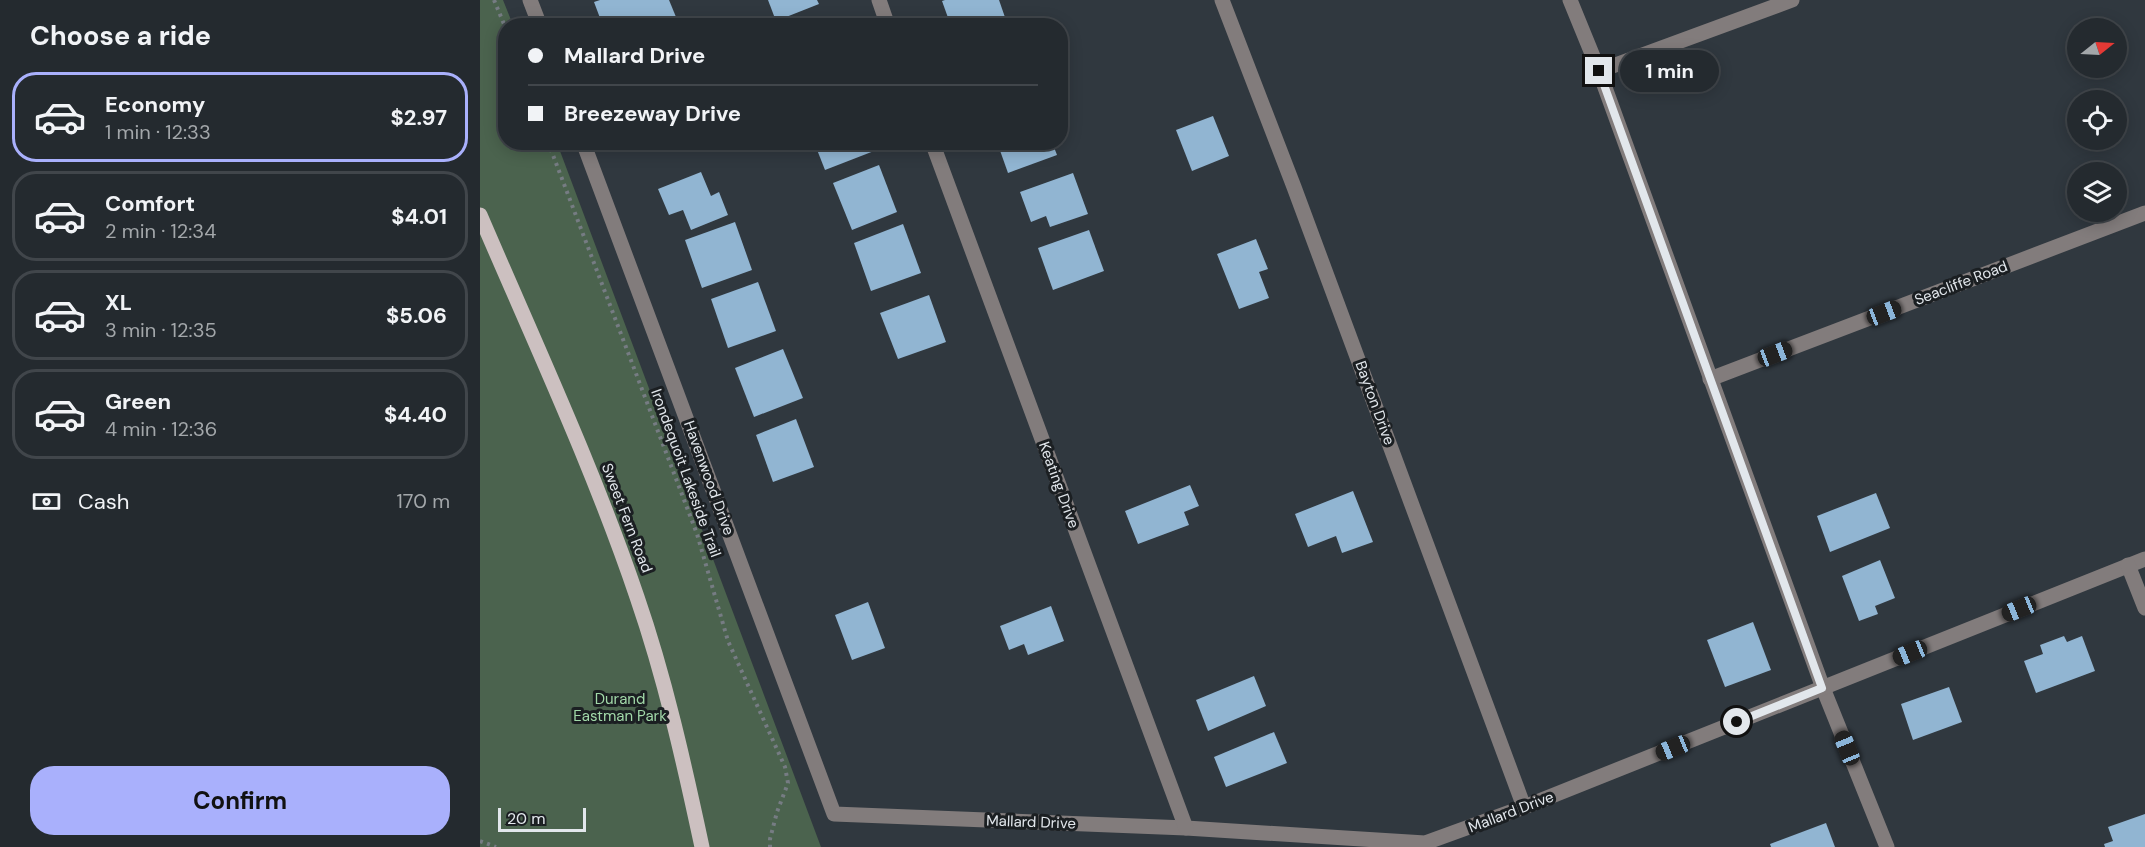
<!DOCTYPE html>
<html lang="en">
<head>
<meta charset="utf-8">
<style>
	:root { --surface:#242a2f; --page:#2c3237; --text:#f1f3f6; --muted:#a3a7aa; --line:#41464b; --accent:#a9b0fc }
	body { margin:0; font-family:"DM Sans",sans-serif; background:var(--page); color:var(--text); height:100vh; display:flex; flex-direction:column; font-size:22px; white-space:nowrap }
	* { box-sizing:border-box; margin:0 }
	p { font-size:20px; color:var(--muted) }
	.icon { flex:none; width:33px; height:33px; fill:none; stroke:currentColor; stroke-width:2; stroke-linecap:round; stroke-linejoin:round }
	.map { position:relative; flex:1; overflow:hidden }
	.drawer { display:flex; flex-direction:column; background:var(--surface); width:480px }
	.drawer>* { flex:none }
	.guide { position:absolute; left:18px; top:18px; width:570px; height:132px; border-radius:24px; box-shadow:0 3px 15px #0003,0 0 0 2px var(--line); display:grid; align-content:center; height:132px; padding:0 30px; background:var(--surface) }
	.needle { width:39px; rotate:72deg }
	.buttons { position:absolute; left:1587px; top:18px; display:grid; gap:12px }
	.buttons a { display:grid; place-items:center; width:60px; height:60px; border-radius:50%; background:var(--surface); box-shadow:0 3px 15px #0003,0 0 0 2px var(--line); font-size:30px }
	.scale { position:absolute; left:18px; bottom:15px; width:88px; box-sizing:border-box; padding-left:6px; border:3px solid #e2e7ec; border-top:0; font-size:16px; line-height:21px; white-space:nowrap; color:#e2e7ec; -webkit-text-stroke:4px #1b1f22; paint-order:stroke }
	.end { position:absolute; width:27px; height:27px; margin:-14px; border:8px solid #e2e7ec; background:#111; box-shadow:0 0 0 3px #111 }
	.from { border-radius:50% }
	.bubble { position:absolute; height:42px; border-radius:21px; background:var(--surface); box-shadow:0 3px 15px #0003,0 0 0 2px var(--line); font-size:20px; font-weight:700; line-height:42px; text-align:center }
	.car { position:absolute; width:18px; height:36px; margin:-18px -9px; border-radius:8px; box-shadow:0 0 4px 2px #0007; background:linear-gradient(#222 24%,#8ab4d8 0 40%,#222 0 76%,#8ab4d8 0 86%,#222 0) }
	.guide b { display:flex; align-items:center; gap:21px; height:57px; font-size:22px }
	.guide b+b { border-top:2px solid var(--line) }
	.guide i { width:15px; height:15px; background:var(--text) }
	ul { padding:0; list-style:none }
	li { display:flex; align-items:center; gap:18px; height:90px; margin:0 12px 9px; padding:0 18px; border:3px solid var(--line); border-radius:24px }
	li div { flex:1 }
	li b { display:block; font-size:22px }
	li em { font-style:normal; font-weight:700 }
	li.current { border-color:var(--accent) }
	li>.icon { width:54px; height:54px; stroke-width:1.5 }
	h2 { padding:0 30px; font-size:27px; line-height:72px }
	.pay { display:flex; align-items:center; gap:15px; height:66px; padding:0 30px; font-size:22px }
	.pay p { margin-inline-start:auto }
	.cta { display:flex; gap:12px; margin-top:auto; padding:12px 30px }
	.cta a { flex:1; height:69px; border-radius:24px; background:var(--accent); color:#111; font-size:24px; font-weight:700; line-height:69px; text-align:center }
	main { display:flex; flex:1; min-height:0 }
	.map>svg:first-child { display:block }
	.green { fill:#4b634e }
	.building { fill:#91b5d2 }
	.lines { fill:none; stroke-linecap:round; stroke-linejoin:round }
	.path { stroke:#767c83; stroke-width:4; stroke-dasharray:3 4.5; stroke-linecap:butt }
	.minor { stroke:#827c7c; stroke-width:15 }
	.major { stroke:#ccc0c0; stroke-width:15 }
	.route { stroke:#e2e7ec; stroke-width:8 }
	.labels { text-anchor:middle; stroke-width:6; stroke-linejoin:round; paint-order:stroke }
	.street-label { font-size:15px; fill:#e2e7ec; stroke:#1b1f22 }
	.park-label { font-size:15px; fill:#a2d9a9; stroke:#1b1f22 }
</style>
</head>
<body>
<main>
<section class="drawer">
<h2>Choose a ride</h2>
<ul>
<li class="current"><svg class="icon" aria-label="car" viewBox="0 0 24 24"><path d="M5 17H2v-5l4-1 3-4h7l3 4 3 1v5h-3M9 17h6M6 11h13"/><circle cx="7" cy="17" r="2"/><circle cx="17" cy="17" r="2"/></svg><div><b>Economy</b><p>1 min · 12:33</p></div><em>$2.97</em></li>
<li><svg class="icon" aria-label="car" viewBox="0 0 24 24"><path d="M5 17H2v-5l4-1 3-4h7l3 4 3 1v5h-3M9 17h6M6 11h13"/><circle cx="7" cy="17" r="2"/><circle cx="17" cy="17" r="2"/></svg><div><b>Comfort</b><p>2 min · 12:34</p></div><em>$4.01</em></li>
<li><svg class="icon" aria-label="car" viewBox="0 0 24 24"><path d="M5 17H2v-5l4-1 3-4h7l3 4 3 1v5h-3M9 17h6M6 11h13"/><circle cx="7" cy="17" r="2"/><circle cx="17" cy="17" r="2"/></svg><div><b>XL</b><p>3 min · 12:35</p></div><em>$5.06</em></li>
<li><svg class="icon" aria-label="car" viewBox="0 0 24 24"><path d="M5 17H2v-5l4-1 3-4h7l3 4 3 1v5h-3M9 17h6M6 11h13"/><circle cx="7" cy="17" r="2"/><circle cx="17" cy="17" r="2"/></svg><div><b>Green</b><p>4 min · 12:36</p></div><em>$4.40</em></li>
</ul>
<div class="pay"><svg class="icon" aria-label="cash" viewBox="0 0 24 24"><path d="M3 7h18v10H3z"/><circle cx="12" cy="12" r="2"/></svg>Cash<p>170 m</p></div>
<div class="cta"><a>Confirm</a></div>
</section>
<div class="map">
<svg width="1665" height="847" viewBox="0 0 1665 847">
	<rect width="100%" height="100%" fill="#30383f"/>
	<!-- green -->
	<polygon class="green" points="0,0 23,0 33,25 26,26 26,142 77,143 341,847 0,847"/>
	<!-- building -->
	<g class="building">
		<polygon points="120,0 189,0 196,17 174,26 123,26 114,2"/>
		<polygon points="288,0 337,0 339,4 296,21"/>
		<polygon points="465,0 519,0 528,26 471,26 462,1"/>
		<polygon points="733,116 749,156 712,171 696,130"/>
		<polygon points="334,142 391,142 394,151 345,170"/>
		<polygon points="517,142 572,142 577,155 528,173"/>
		<polygon points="399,165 417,212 372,230 353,183"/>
		<polygon points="221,172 231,196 239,192 248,215 211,230 203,210 189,215 178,189"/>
		<polygon points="593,173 608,214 570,227 566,216 551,222 540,192"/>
		<polygon points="255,222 272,270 222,288 205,240"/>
		<polygon points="423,224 441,273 391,291 374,243"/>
		<polygon points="609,230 624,271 573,290 558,248"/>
		<polygon points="776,239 788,269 779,272 789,298 759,309 737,254"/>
		<polygon points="278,282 296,331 248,348 231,299"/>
		<polygon points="449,295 466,342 418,359 400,313"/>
		<polygon points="303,349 323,398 274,417 255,368"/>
		<polygon points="316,419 334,467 293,482 276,435"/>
		<polygon points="710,485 719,506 704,512 709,525 658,544 645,511"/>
		<polygon points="873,491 893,542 862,553 856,536 828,547 815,514"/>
		<polygon points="1396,493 1410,528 1350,552 1337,516"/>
		<polygon points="1400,560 1415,598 1395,606 1398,614 1379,621 1362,576"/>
		<polygon points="388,602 405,648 372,660 355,615"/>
		<polygon points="571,606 584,641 548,655 544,644 529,650 520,626"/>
		<polygon points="1273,622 1291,670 1245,687 1227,640"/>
		<polygon points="1584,636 1587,642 1602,636 1615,671 1556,693 1544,661 1563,654 1560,645"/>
		<polygon points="774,676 786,706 728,731 716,700"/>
		<polygon points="1469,687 1482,722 1433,740 1421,704"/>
		<polygon points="794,732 807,763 746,787 734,757"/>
		<polygon points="1665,814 1665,847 1625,847 1624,844 1633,841 1628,827"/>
		<polygon points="1346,823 1355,847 1291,847 1290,844"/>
	</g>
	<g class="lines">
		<!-- path -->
		<g class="path">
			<polyline points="14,0 26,29"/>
			<polyline points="68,142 217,534 248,641 305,767 308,783 297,812 290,839 290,847"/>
			<polyline points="0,841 16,847"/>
		</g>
		<!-- minor -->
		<g class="minor">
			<polyline points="50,0 60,26"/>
			<polyline points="399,0 408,26"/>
			<polyline points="742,0 814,187 1044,807"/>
			<polyline points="1090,0 1119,71 1343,688 1407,847"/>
			<polyline points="1119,71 1312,0"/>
			<polyline points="103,142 354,814 706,828 945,843 1044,807 1665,559"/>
			<polyline points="452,142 706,828"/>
			<polyline points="1230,379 1665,213"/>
			<polyline points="1648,565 1665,608"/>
		</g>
		<!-- major -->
		<path class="major" d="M0,215c54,126 113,252 157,382 28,81 47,166 65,250"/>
	</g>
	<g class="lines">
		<!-- route -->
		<polyline class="route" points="1119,71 1342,688 1257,722"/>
	</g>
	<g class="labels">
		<!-- street labels -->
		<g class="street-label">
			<text transform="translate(1481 283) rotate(-21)" y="5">Seacliffe Road</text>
			<text transform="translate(895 403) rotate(70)" y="5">Bayton Drive</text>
			<text transform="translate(206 473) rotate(70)" y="5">Irondequoit Lakeside Trail</text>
			<text transform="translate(229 478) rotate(70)" y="5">Havenwood Drive</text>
			<text transform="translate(579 485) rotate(70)" y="5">Keating Drive</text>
			<text transform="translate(147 518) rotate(69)" y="5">Sweet Fern Road</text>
			<text transform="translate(1031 812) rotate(-21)" y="5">Mallard Drive</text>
			<text transform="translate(551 822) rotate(2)" y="5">Mallard Drive</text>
		</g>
		<!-- park labels -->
		<g class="park-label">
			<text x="140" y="704">Durand<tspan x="140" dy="17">Eastman Park</tspan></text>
		</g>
	</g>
</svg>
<div class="buttons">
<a><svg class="needle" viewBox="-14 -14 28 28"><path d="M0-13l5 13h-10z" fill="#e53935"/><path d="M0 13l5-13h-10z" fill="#a3a7aa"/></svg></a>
<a><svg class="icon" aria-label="locate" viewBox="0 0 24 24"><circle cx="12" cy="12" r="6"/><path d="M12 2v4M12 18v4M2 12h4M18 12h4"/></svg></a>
<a><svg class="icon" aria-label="layers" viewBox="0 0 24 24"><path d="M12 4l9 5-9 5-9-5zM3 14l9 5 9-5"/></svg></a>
</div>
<div class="scale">20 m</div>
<i class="end from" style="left:1257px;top:722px"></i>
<i class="end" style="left:1119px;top:71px"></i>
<div class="bubble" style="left:1140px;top:50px;width:99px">1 min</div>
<i class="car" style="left:1404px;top:313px;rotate:69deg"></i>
<i class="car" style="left:1295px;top:354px;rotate:69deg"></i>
<i class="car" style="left:1539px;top:609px;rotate:248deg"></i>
<i class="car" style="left:1430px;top:653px;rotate:248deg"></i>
<i class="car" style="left:1193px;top:748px;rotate:248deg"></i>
<i class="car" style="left:1367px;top:748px;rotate:338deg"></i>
<div class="guide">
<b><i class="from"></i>Mallard Drive</b>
<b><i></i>Breezeway Drive</b>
</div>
</div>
</main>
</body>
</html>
